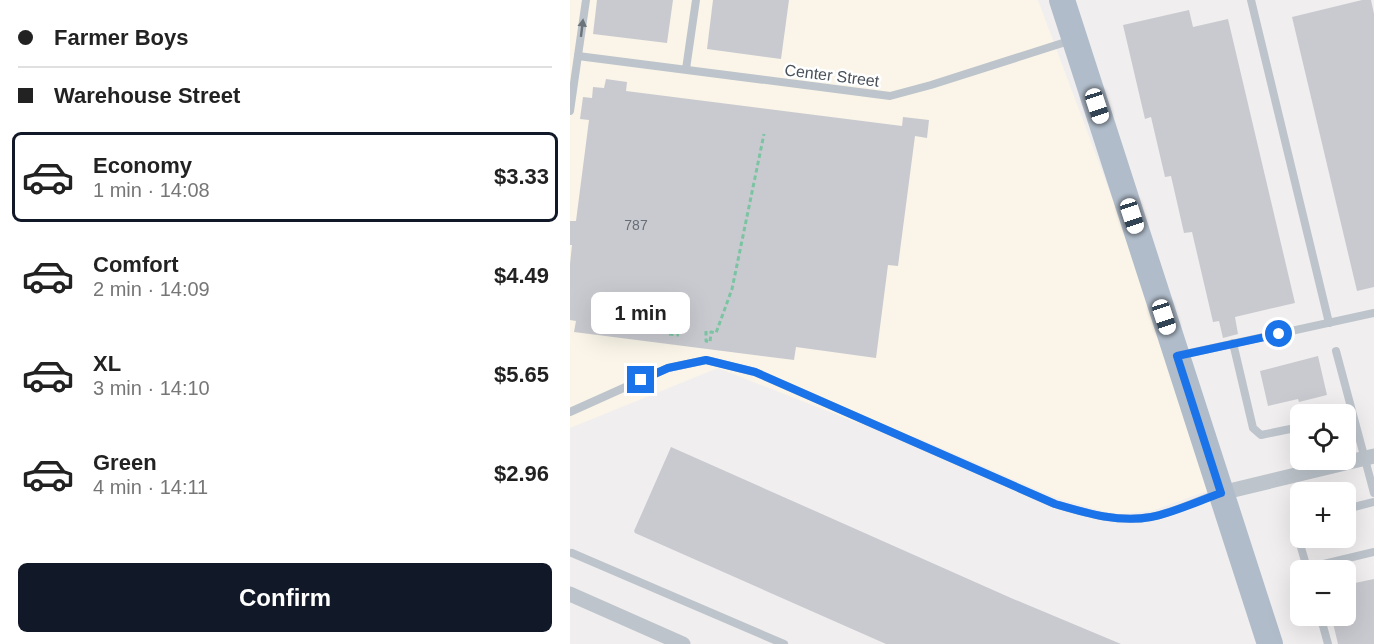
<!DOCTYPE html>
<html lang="en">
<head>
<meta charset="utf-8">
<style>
	:root { --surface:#fff; --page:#f6f6f6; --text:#222; --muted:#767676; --line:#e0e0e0; --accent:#111827 }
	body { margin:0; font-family:Arial,sans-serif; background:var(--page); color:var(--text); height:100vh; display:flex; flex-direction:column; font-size:22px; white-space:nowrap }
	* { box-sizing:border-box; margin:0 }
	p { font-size:20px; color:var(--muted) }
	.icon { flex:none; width:33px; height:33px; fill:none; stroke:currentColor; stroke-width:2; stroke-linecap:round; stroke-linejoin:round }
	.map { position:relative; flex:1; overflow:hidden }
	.panel { display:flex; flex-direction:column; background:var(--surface); width:570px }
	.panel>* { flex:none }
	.top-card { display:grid; align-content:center; height:132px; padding:0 18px; background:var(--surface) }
	.buttons { position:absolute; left:720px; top:404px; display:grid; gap:12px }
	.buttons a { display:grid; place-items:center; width:66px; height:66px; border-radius:9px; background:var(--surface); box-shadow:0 6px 24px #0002; font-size:30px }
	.end { position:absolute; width:27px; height:27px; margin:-14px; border:8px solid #1a73e8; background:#fff; box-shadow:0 0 0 3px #fff }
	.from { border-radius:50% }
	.bubble { position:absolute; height:42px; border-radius:9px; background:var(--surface); box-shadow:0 6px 24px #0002; font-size:20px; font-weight:700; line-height:42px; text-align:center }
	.car { position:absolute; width:18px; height:36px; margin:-18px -9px; border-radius:8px; box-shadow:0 0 4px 2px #0007; background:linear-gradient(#fff 24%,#345 0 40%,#fff 0 76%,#345 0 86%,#fff 0) }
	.top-card b { display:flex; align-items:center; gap:21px; height:57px; font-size:22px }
	.top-card b+b { border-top:2px solid var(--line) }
	.top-card i { width:15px; height:15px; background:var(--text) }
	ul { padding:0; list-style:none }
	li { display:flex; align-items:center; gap:18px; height:90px; margin:0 12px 9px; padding:0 6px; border:3px solid transparent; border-radius:9px }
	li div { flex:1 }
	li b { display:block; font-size:22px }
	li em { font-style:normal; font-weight:700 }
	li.current { border-color:var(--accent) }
	li>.icon { width:54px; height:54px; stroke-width:1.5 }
	.primary-button { display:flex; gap:12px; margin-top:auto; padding:12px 18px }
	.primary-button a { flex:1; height:69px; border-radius:9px; background:var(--accent); color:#fff; font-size:24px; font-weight:700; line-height:69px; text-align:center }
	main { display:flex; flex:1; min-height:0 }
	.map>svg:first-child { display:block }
	.commercial { fill:#faf5e8 }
	.building { fill:#c9cad0 }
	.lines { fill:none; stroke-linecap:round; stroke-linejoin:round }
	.path { stroke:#7bc4a2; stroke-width:3; stroke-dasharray:4.5 3; stroke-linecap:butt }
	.service { stroke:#bdc4cb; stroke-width:8 }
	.minor { stroke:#bdc4cb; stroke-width:15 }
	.primary { stroke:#b0bcca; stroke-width:26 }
	.oneway { fill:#6b737b }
	.route { stroke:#1a73e8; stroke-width:8 }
	.labels { text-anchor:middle; stroke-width:5; stroke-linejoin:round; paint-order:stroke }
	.number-label { font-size:14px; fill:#686e77 }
	.street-label { font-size:16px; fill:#485059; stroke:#fff }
</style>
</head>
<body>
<main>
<section class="panel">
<div class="top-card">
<b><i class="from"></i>Farmer Boys</b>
<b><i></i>Warehouse Street</b>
</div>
<ul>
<li class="current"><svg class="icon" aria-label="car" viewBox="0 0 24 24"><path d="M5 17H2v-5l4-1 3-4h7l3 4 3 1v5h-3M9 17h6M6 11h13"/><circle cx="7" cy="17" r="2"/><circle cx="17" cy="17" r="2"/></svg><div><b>Economy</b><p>1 min · 14:08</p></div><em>$3.33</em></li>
<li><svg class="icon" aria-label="car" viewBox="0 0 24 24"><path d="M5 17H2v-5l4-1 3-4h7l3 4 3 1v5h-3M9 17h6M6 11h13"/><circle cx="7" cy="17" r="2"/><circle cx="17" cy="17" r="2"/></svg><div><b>Comfort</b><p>2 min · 14:09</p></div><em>$4.49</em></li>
<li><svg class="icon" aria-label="car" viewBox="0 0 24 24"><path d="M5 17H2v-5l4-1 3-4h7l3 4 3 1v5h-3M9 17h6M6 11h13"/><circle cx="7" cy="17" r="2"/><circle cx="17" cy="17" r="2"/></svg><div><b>XL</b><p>3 min · 14:10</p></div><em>$5.65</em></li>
<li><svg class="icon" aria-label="car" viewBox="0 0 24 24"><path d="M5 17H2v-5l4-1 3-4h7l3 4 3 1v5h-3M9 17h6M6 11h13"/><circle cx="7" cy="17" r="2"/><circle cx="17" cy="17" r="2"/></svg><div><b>Green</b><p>4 min · 14:11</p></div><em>$2.96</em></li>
</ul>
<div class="primary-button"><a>Confirm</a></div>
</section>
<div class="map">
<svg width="804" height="644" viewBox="0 0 804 644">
	<rect width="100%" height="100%" fill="#f0eeee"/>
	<!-- commercial -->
	<polygon class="commercial" points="0,0 468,0 602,358 640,490 582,511 551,514 536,512 486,498 348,438 285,422 148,368 0,428"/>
	<!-- building -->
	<g class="building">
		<polygon points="27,0 103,0 97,43 23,34"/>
		<polygon points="143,0 219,0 211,59 137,49"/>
		<polygon points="792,0 801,0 804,14 804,287 787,291 722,17"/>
		<polygon points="619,10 623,27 658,19 725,303 665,317 668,334 653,338 649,321 643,322 622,232 614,233 601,176 595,177 581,117 575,119 553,25"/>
		<polygon points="36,79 57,82 56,91 332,126 333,117 359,120 357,138 345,136 328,266 318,265 306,358 226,347 224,360 4,332 6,321 0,320 0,264 2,245 0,245 0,221 6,221 19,120 10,119 13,97 22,98 23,87 34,88"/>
		<polygon points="748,356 757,395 729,402 728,399 698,406 690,371"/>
		<polygon points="101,447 441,598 551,644 316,644 65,533 64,531"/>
		<polygon points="804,579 804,644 768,644 761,615 776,615 776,602 784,600 780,584"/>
	</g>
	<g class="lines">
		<!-- path -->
		<g class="path">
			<polyline points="99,331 106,332"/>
			<polyline points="136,331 136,341 140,342 141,332 146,333 162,289 194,134"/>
			<polyline points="99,334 109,335"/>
		</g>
		<!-- service -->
		<g class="service">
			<polyline points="681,0 759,323"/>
			<polyline points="8,56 320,96 361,85 502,40"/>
			<polyline points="116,69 126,0"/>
			<polyline points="0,111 16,0"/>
			<polyline points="663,343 683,428 691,435 730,427"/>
			<polyline points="766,351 804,493"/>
			<polyline points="611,355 804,313"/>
			<path d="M0,412l98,-44 38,-8 49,12 300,132c31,9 63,19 96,13 21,-4 45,-16 66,-23"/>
			<polyline points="776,509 804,502"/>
			<polyline points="730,519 725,527 737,568 804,552"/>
			<polyline points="2,553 214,644"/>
			<polyline points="750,615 758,644"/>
		</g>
		<!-- minor -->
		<g class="minor">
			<polyline points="651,493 804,456"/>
			<polyline points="0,594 113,644"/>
		</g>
		<!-- primary -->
		<polyline class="primary" points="492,0 700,644"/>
	</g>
	<!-- one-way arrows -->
	<defs><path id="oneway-solid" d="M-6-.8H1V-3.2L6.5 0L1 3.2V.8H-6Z" transform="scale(1.5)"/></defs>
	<use class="oneway" href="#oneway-solid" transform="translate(12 28) rotate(-83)"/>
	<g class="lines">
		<!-- route -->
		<path class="route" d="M71,380l27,-12 38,-8 49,12 300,132c31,9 63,19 96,13 19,-3 50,-17 70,-24l-44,-137 102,-22"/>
	</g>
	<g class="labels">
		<!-- number labels -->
		<g class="number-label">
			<text x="66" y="230">787</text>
		</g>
		<!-- street labels -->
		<g class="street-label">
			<text transform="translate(262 75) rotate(7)" y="6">Center Street</text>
		</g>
	</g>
</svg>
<div class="buttons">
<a><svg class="icon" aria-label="locate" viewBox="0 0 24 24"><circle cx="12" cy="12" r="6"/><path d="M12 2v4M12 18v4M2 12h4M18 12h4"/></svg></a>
<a>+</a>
<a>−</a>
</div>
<i class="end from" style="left:709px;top:334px"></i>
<i class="end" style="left:71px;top:380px"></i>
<div class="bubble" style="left:21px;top:292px;width:99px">1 min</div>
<i class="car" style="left:527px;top:106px;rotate:162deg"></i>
<i class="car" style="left:562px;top:216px;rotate:162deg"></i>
<i class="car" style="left:594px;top:317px;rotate:162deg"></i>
</div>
</main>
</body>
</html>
